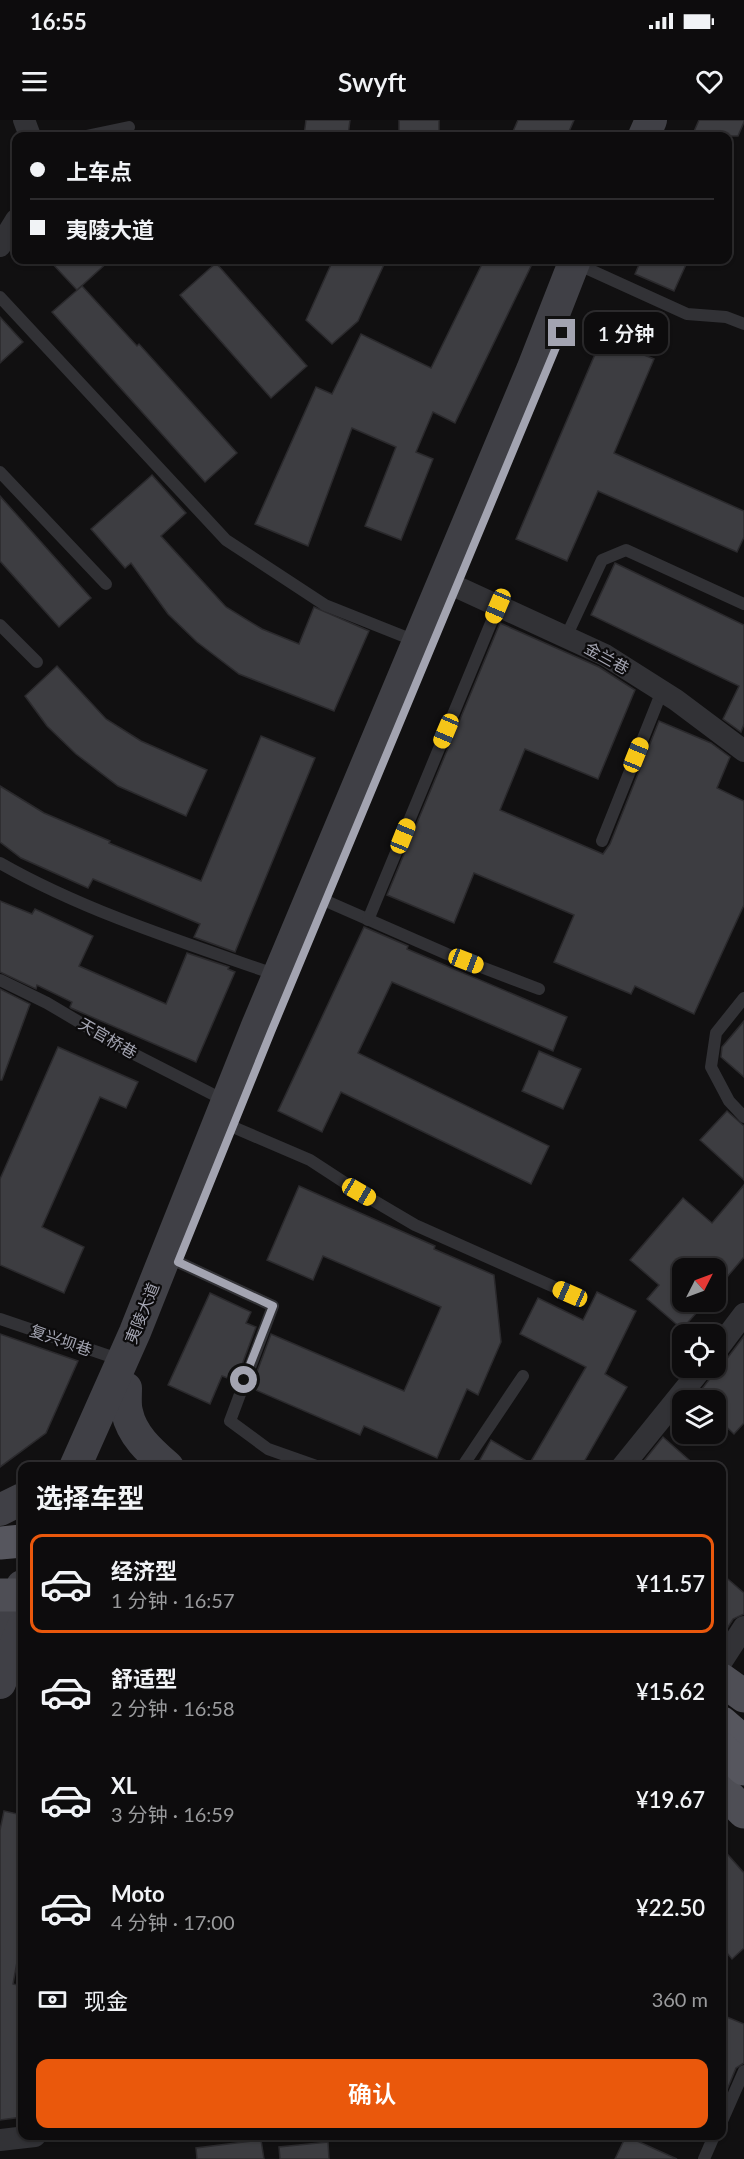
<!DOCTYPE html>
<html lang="zh">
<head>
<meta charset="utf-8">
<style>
	:root { --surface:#0d0c0d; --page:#1b1a1b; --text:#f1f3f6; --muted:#9a9b9d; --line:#2d2c2e; --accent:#ea580c }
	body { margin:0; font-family:Lato,"Noto Sans SC",sans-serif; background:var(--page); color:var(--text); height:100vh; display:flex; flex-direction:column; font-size:22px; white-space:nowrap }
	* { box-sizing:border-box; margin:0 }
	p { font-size:20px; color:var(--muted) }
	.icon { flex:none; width:33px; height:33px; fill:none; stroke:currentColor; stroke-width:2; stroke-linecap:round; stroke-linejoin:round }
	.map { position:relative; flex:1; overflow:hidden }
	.panel { position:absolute; left:18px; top:1342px; width:708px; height:678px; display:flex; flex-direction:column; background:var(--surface); border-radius:12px; box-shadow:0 2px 4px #0004,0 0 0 2px var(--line) }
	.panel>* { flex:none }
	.guide { position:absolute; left:12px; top:12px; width:720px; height:132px; border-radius:12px; box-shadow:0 2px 4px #0004,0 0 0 2px var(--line); display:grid; align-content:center; height:132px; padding:0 18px; background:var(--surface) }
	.needle { width:39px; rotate:48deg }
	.buttons { position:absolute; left:672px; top:1138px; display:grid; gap:12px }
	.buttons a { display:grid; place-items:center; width:54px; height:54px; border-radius:12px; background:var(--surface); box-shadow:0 2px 4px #0004,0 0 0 2px var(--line); font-size:30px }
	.end { position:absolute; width:27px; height:27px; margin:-14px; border:8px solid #a3a4b1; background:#111; box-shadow:0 0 0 3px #111 }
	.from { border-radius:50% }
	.bubble { position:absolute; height:42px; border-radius:12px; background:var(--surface); box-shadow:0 2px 4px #0004,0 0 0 2px var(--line); font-size:20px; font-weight:600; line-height:42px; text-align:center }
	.car { position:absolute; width:18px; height:36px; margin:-18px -9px; border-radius:8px; box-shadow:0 0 4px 2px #0007; background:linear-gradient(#f5c518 24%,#345 0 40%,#f5c518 0 76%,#345 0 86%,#f5c518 0) }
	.guide b { display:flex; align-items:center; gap:21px; height:57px; font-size:22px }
	.guide b+b { border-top:2px solid var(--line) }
	.guide i { width:15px; height:15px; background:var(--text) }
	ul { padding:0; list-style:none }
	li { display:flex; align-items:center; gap:18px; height:99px; margin:0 12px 9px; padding:0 6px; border:3px solid transparent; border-radius:12px }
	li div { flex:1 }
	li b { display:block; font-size:22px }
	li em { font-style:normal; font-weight:600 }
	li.active { border-color:var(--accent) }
	li>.icon { width:54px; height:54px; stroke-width:1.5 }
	h2 { padding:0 18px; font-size:27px; line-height:72px }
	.pay { display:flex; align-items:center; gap:15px; height:66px; padding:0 18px; font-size:22px }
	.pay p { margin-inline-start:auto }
	.cta { display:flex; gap:12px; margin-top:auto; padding:12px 18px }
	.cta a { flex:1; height:69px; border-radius:12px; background:var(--accent); color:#fff; font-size:24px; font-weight:600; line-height:69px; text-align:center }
	.status { display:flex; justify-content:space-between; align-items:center; height:42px; padding:0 30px; background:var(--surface); direction:ltr }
	.status svg { height:16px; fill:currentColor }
	header { display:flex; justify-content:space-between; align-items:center; height:78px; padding:0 18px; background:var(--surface); font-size:27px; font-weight:600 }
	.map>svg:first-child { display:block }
	.building { fill:#3d3d41; stroke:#2b2a2d; stroke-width:1.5 }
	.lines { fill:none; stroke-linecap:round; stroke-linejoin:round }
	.service { stroke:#323236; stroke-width:12 }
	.minor { stroke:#323236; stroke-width:22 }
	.secondary { stroke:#404046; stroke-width:32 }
	.primary { stroke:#4e4e55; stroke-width:33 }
	.trunk { stroke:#56565e; stroke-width:33 }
	.route { stroke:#a3a4b1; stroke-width:8 }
	.labels { text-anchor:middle; stroke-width:4.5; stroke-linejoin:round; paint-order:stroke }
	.street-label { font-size:16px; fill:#a3a4b1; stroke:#0c0b0c }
</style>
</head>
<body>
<div class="status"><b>16:55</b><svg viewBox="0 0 49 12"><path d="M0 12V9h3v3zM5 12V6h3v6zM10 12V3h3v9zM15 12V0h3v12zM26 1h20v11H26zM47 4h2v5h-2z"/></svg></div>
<header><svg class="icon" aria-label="menu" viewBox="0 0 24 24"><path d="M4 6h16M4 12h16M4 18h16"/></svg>Swyft<svg class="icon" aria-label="heart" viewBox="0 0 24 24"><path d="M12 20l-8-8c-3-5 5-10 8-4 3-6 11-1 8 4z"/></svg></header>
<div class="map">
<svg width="744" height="2039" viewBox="0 0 744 2039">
	<rect width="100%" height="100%" fill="#111011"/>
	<!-- building -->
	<g class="building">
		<polygon points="306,0 350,0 348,16 304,16"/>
		<rect x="399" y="0" width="40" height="16"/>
		<polygon points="518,0 574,0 567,16 511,16"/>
		<polygon points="699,0 744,0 744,2 738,16 692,16"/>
		<polygon points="49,140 110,140 77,170"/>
		<polygon points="333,140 386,140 358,201 332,224 306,200"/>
		<polygon points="484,140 534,140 455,303 433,292 416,332 433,339 401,420 365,406 396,327 352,308 308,426 255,404 316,267 332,274 361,214 431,248"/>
		<polygon points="641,140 688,140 674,171 635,154"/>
		<polygon points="216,143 307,246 271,278 180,175"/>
		<polygon points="82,166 137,226 139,224 237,333 205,362 52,192"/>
		<polygon points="0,197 23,222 0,243"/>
		<polygon points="602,218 654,239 614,333 744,391 744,417 737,432 598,371 567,441 516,419"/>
		<polygon points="152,355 186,393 161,416 226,487 262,509 299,524 314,487 369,511 334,591 239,554 197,522 168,494 131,443 125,448 91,409"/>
		<polygon points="0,376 91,478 59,507 0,441"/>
		<polygon points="615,443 744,505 744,604 741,612 723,599 739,566 591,495"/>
		<polygon points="500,503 599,547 635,570 598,659 525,629 500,690 603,734 610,724 659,601 711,623 730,637 717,668 744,681 744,785 694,894 635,866 631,874 554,842 574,795 474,753 454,803 387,775"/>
		<polygon points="57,546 106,599 141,621 207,650 186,696 118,666 76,634 47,606 25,576"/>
		<polygon points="261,616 315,638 235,832 194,817 200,804 93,759 88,768 21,738 0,722 0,666 44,693 110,721 109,723 201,761"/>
		<polygon points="0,781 32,794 35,789 93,816 79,846 166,884 187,833 229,847 228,849 235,852 196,942 71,888 70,887 72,882 37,865 36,869 0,852"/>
		<polygon points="364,807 408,826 407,829 567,897 553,931 392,862 358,933 549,1026 531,1064 341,972 322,1012 278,991"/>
		<polygon points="0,869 30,884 2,960 0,960"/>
		<polygon points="744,901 744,957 721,937 722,927"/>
		<polygon points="58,927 138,962 126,988 100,977 42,1107 84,1127 64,1173 0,1145 0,1059"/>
		<polygon points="539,931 581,949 563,989 522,971"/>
		<polygon points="727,991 744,1006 744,1060 700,1020"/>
		<polygon points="744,1065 744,1137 716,1170 716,1149 682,1149 682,1182 706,1182 682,1209 647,1179 659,1165 630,1140 683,1078 712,1103"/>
		<polygon points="299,1066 435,1126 434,1129 494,1155 501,1222 478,1275 467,1269 437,1338 364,1306 360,1315 251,1268 271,1214 404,1271 441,1187 323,1136 313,1160 267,1140"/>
		<polygon points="597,1172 636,1191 605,1254 627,1267 581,1347 476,1347 491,1320 530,1343 586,1247 520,1214 538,1178 583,1200"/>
		<polygon points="210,1173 251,1192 246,1203 256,1207 236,1261 222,1256 210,1284 168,1265"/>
		<polygon points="0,1214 78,1241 46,1313 0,1347"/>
		<polygon points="744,1216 744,1303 734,1314 716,1297 716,1281 699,1281 695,1278 712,1256 716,1244 726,1240"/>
		<polygon points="663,1317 697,1347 639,1347"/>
		<polygon points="722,1454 744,1473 744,1494 733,1499 723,1515"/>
		<polygon points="4,1691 22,1695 22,1815 13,1864 22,1866 22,1997 0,2000 0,1710"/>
		<polygon points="722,1728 744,1753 744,1828 732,1839 722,1827"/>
		<polygon points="722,1895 744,1904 744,1943 736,1948 722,1982"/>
		<polygon points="626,2016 677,2039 615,2039"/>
		<polygon points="261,2020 264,2039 197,2039 196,2028"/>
		<polygon points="328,2022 329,2039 280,2039 279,2027"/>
	</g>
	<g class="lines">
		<!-- service -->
		<g class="service">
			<polyline points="86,16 129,7"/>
			<polyline points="588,149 687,194 726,197 744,204"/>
			<polyline points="0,177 226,420 325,485 418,522"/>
			<polyline points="0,352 106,464"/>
			<polyline points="0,505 37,542"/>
			<polyline points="566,517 602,440 626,430 744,484"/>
			<polyline points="602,721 662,571"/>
			<path d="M0,743c84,48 185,80 277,112"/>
			<polyline points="326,781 447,834 539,869"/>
			<polyline points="368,800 498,486"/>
			<polyline points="0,860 47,883 128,931 216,976"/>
			<polyline points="744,878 716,913 711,947 729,981 744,997"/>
			<polyline points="233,1007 310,1040 359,1072 415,1105 570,1174"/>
			<polyline points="178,1142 273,1186 230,1301 268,1329 319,1347"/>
			<polyline points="0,1199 121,1240"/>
			<polyline points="462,1347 523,1256"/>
			<polyline points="722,2001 744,1951"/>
			<polyline points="704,2039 714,2016"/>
		</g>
		<!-- minor -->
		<g class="minor">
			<polyline points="24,0 30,16"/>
			<polyline points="0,126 16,100"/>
			<polyline points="457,467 605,535 676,580 744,631"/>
			<polyline points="716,1231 744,1194"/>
			<polyline points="622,1347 702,1248"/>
			<polyline points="722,1541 744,1507"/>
			<polyline points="0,2020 35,2016"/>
		</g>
		<!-- secondary -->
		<g class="secondary">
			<polyline points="644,16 651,0"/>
			<path d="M126,1268c0,8 -1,17 1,24 5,24 24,40 41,55"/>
			<polyline points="75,1347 135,1212 257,906 532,250 575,140"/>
			<polyline points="0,1390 22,1379"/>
			<polyline points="0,1521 22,1466"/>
			<polyline points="0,1563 22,1508"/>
		</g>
		<!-- primary -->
		<g class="primary">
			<polyline points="0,1475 22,1475"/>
			<polyline points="722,1560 744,1576"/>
			<polyline points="722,1670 744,1692"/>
		</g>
		<!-- trunk -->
		<g class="trunk">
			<polyline points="0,1423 22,1421"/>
			<polyline points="722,1603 744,1622"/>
			<polyline points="722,1629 744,1649"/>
		</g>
	</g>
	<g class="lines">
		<!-- route -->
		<polyline class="route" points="244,1260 273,1186 178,1142 271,912 562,213"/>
	</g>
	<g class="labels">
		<!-- street labels -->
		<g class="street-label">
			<text transform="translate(607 538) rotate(29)" y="6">金兰巷</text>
			<text transform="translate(108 918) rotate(30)" y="6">天官桥巷</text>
			<text transform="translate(142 1193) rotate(-68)" y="6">夷陵大道</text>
			<text transform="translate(61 1220) rotate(19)" y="6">复兴坝巷</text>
		</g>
	</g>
</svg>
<div class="buttons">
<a><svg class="needle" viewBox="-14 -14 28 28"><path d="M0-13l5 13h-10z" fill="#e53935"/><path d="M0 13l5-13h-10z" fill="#9a9b9d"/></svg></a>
<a><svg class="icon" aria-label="locate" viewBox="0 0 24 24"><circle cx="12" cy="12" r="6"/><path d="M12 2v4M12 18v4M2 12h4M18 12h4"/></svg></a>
<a><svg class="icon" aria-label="layers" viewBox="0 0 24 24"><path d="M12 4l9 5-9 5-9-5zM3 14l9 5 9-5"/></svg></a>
</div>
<i class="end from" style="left:244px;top:1260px"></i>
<i class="end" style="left:562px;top:213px"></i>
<div class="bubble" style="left:584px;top:192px;width:84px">1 分钟</div>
<i class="car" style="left:498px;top:486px;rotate:203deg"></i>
<i class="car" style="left:446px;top:611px;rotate:203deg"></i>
<i class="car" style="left:636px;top:635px;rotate:22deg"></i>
<i class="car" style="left:403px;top:716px;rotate:22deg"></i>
<i class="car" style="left:466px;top:841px;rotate:111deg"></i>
<i class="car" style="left:359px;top:1072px;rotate:120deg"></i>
<i class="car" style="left:570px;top:1174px;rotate:294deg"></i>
<div class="guide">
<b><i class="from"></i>上车点</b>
<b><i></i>夷陵大道</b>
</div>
<section class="panel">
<h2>选择车型</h2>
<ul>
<li class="active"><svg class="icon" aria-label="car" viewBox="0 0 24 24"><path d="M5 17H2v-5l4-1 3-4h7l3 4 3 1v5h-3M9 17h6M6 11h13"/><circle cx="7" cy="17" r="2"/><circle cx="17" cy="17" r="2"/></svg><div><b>经济型</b><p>1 分钟 · 16:57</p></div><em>¥11.57</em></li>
<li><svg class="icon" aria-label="car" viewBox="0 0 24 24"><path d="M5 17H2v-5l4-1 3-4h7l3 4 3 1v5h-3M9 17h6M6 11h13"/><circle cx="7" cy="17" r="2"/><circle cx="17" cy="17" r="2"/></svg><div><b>舒适型</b><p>2 分钟 · 16:58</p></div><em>¥15.62</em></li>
<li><svg class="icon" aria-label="car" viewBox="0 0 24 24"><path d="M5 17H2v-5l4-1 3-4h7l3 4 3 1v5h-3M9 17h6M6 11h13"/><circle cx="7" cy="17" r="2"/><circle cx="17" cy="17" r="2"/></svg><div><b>XL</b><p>3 分钟 · 16:59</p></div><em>¥19.67</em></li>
<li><svg class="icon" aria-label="car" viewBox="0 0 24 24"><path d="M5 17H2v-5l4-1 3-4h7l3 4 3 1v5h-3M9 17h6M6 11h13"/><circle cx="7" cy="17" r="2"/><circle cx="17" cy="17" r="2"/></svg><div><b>Moto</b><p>4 分钟 · 17:00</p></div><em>¥22.50</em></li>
</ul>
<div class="pay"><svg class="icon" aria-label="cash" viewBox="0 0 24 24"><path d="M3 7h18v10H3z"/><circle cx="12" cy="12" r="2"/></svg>现金<p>360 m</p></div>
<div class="cta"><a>确认</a></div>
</section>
</div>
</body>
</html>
